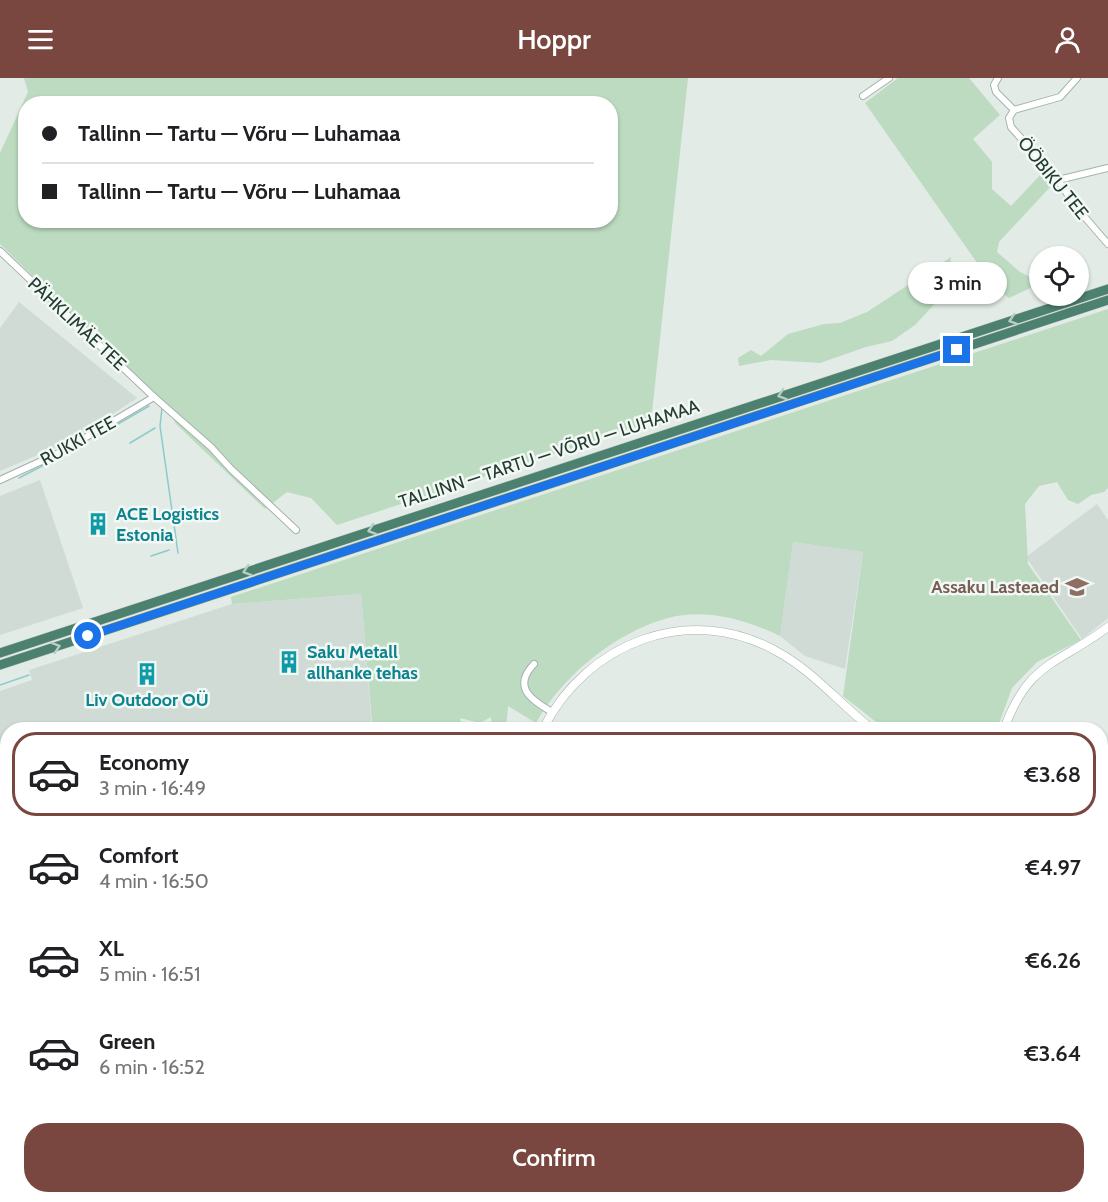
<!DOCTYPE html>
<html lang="en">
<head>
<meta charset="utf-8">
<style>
	:root { --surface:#fff; --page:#f6f6f6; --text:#202124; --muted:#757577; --line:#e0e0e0; --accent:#7a4740 }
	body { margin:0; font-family:Cabin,sans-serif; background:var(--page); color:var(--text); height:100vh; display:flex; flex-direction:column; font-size:22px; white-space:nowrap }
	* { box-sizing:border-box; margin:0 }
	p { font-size:20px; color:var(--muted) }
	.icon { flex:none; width:33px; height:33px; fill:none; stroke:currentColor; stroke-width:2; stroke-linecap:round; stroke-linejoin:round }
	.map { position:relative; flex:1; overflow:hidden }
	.side { position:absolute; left:0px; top:644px; width:1108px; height:482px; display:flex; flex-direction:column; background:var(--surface); border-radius:24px 24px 0 0; box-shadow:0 2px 4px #0004 }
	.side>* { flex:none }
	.guide { position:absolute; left:18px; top:18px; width:600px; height:132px; border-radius:24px; box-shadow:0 2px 4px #0004; display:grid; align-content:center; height:132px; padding:0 24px; background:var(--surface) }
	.tools { position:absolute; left:1029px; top:168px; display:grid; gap:12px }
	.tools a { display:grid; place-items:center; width:60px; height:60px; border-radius:50%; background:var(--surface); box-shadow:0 2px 4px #0004; font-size:30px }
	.end { position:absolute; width:27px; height:27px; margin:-14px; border:8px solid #1a73e8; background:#fff; box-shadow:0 0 0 3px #fff }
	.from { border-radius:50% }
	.bubble { position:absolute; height:42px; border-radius:21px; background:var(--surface); box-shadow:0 2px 4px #0004; font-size:20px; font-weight:600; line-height:42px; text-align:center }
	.guide b { display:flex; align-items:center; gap:21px; height:57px; font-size:22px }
	.guide b+b { border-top:2px solid var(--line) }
	.guide i { width:15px; height:15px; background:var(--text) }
	ul { padding:10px 0 0; list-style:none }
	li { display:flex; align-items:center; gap:18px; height:84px; margin:0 12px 9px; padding:0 12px; border:3px solid transparent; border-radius:24px }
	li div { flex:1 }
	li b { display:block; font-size:22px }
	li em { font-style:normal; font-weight:600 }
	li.on { border-color:var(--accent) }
	li>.icon { width:54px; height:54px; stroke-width:1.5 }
	.button { display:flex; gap:12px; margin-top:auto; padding:12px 24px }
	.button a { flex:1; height:69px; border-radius:24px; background:var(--accent); color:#fff; font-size:24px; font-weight:600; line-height:69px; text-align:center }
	header { display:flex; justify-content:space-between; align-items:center; height:78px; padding:0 24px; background:var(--accent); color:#fff; font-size:27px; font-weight:600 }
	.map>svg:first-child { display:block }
	.built { fill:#d0dbd5 }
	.green { fill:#bcdbc1; fill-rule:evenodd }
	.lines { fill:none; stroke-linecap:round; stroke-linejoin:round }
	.stream { stroke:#8dcacc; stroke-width:1.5 }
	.minor-casing { stroke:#a5b3ac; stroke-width:8 }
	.tertiary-casing { stroke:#a5b3ac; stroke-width:9 }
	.trunk-casing { stroke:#c1c8c6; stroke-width:10 }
	.minor { stroke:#fff; stroke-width:6 }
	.tertiary { stroke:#fff; stroke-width:8 }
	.trunk { stroke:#4d816f; stroke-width:9 }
	.oneway { stroke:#b8cec5 }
	.route { stroke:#1a73e8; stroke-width:8 }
	.labels { text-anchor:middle; stroke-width:5; stroke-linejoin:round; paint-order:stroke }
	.street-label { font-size:18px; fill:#233b32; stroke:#f2f8f4 }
	.culture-label { font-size:18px; font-weight:bold; fill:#0d838f; stroke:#f2f8f4; text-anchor:start }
	.education-label { font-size:18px; font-weight:bold; fill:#785e54; stroke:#f2f8f4; text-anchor:end }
</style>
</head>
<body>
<header><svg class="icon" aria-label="menu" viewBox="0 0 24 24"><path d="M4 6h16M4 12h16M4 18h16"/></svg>Hoppr<svg class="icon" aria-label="person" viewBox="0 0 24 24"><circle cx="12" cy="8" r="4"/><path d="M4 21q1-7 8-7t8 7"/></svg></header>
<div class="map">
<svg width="1108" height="1124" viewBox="0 0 1108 1124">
	<rect width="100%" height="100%" fill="#e2ebe6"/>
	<!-- built -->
	<g class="built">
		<polygon points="19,224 137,320 73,362 0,393 0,250"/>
		<polygon points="40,402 83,530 0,557 0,418"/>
		<polygon points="1097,426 1108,442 1108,540 1082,561 1026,479"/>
		<polygon points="793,464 863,474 845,591 805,578 780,558"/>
		<polygon points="361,516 372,651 8,651 7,686 0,688 0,613 32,602 29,592 232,526"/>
		<polygon points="0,1106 3,1113 7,1111 8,1118 231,1118 234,1124 0,1124"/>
		<polygon points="278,1118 401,1118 406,1124 269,1124"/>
	</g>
	<!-- green -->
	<g class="green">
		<path d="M24,0h664l-37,344 -314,103 -26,-27 -24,-6 -22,17 -89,-85 -8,-16 -168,-164v-91l28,-61zM26,26h584v116h-584z"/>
		<polygon points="898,0 969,0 1000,37 973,61 992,84 992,111 1011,128 1041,96 1052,107 999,164 997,174 1020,194 1039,203 1039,206 1009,220 994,209 865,25"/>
		<polygon points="951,179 949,199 940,220 915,247 892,263 866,269 820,285 771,282 739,288 738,280 751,272 761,278 788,256 824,246 840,245 867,234"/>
		<path d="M1108,231v179l-4,4 -13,3 -13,9 -10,-4 -11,-18 -18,4 -14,18 3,60 53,76 -44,22 -25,26 -15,41h-112l-42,-33 20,-144 -70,-10 -13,94c-33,-16 -75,-28 -112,-18 -52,14 -106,58 -132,105l-28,-17 -2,23h-14l-1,-12 -11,6 -20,-5 2,11h-84l-6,-7 -11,-128 -129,10 -1,-7z"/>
		<polygon points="694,1118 931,1118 931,1124 693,1124"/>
	</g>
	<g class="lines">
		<!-- stream -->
		<g class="stream">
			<polyline points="162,330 160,348 178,475"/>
			<polyline points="99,357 149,328"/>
			<polyline points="130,365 155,350"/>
			<polyline points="19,400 82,367"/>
			<polyline points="151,478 169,472"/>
			<polyline points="0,607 29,597"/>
		</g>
		<!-- minor casing -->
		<g class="minor-casing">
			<g id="minor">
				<polyline points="998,0 994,7 996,14 1014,32"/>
				<polyline points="1077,0 1060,19 1014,32 1009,40 1011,49 1058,102 1076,129 1108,166"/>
				<polyline points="863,18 889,0"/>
				<polyline points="1058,102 1108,90"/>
				<polyline points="0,173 154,319 211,369 231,391 296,452"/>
				<polyline points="0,402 61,374 154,319"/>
				<path d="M534,586c-22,23 -3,36 18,48"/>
				<polyline points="0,697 8,694"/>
				<polyline points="1101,805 1108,808"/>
				<polyline points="1101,1095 1108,1099"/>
				<polyline points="240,1118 243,1124"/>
			</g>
		</g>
		<!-- tertiary casing -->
		<g class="tertiary-casing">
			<g id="tertiary">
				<path d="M543,651c43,-86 146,-127 233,-78 36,19 64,53 96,78"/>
				<path d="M1004,651c25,-68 52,-63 104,-102"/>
				<polyline points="0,943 8,940"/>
				<polyline points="991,1118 992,1124"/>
			</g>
		</g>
		<!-- trunk casing -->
		<g class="trunk-casing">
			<g id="trunk">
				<polyline points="0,575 1108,211"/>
				<polyline points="0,587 1108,222"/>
			</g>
		</g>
		<!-- minor -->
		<use href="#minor" class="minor"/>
		<!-- tertiary -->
		<use href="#tertiary" class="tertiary"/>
		<!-- trunk -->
		<use href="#trunk" class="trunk"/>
	</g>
	<!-- one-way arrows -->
	<defs><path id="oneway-chevron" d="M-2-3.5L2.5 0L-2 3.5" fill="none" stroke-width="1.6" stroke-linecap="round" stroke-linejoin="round" transform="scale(1.5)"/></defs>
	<g class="oneway">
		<use href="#oneway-chevron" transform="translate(1013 242) rotate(162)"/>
		<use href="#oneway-chevron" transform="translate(782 317) rotate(162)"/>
		<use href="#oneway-chevron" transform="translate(372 452) rotate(162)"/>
		<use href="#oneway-chevron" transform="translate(247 493) rotate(162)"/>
		<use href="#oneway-chevron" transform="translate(56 569) rotate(-18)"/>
	</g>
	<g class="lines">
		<!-- route -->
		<polyline class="route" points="88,558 957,272"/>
	</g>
	<!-- icons -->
	<defs>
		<g id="building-bare" transform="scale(1.8)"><path d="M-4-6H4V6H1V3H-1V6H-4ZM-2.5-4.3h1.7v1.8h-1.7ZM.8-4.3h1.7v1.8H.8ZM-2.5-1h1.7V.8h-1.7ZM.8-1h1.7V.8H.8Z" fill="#0f9aa8" stroke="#f2f8f4" stroke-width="2.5" paint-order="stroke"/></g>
		<g id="school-bare" transform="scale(1.8)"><path d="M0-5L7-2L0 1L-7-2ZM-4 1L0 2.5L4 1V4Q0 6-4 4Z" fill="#8d6e63" stroke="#f2f8f4" stroke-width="2.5" paint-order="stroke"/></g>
	</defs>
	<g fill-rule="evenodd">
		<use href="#building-bare" x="98" y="446"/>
		<use href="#school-bare" x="1077" y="509"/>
		<use href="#building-bare" x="289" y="584"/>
		<use href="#building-bare" x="147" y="596"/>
	</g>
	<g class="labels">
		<!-- street labels -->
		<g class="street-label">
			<text transform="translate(1053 100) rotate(51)" y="6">ÖÖBIKU TEE</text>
			<text transform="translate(77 246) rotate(43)" y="6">PÄHKLIMÄE TEE</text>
			<text transform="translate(78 363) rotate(-29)" y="6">RUKKI TEE</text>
			<text transform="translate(549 376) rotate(-18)" y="6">TALLINN — TARTU — VÕRU — LUHAMAA</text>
		</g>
		<!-- culture labels -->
		<g class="culture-label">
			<text x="116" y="442">ACE Logistics<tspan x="116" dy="21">Estonia</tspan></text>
			<text x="307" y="580">Saku Metall<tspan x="307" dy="21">allhanke tehas</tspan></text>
			<text x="147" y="628" text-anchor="middle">Liv Outdoor OÜ</text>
		</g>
		<!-- education labels -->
		<g class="education-label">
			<text x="1059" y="515">Assaku Lasteaed</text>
		</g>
	</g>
</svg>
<div class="tools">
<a><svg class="icon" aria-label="locate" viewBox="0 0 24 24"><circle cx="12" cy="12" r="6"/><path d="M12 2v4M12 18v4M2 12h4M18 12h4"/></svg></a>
</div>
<i class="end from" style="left:88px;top:558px"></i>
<i class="end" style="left:957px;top:272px"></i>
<div class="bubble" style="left:908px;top:184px;width:99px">3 min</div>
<div class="guide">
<b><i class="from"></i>Tallinn — Tartu — Võru — Luhamaa</b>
<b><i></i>Tallinn — Tartu — Võru — Luhamaa</b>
</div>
<section class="side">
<ul>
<li class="on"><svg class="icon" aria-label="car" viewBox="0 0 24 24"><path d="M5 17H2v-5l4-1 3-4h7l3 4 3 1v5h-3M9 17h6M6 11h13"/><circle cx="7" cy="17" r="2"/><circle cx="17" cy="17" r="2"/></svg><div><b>Economy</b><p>3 min · 16:49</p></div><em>€3.68</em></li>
<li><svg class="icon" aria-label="car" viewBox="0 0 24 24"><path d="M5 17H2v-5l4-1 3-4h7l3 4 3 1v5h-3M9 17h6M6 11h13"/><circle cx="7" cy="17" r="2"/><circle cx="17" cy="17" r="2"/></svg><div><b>Comfort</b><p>4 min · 16:50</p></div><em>€4.97</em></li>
<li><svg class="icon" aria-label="car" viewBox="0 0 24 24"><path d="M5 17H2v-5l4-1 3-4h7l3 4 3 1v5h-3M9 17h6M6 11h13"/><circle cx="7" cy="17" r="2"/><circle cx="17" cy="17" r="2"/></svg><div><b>XL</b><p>5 min · 16:51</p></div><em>€6.26</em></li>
<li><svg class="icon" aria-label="car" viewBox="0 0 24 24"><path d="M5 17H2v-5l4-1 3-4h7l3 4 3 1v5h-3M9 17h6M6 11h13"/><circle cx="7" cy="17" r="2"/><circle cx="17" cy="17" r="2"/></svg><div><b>Green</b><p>6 min · 16:52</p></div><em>€3.64</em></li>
</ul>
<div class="button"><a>Confirm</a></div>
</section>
</div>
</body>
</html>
